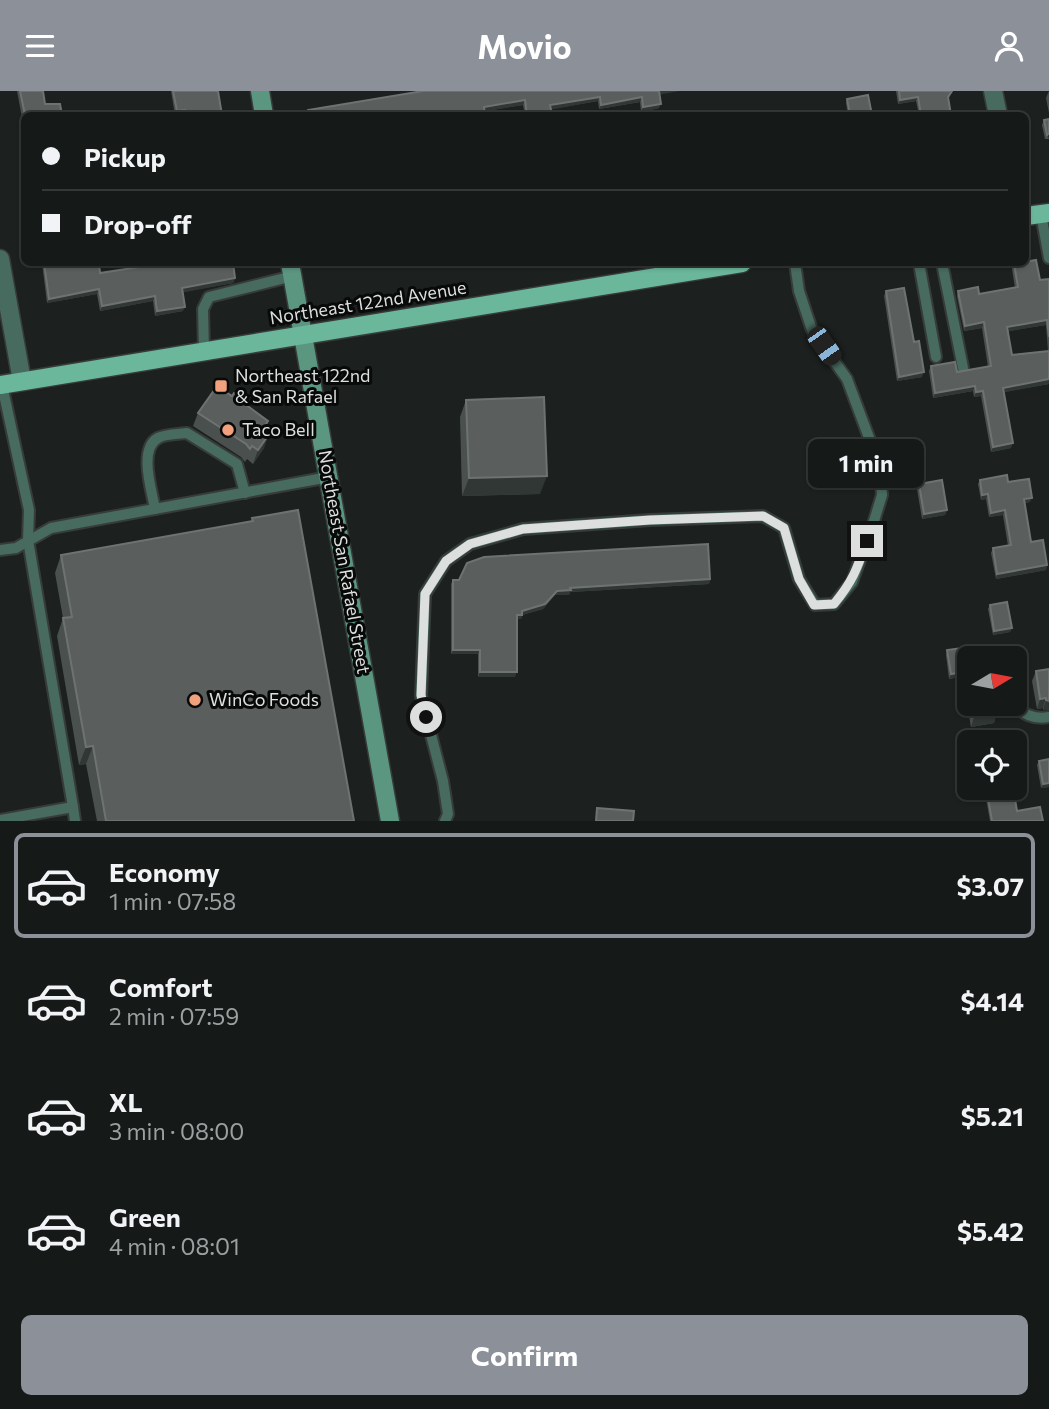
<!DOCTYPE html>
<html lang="en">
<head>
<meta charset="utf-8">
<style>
	:root { --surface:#151917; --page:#1e2220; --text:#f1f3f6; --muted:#9da0a1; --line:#343836; --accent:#8c9099 }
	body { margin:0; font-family:Commissioner,sans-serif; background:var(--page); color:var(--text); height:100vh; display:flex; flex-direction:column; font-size:26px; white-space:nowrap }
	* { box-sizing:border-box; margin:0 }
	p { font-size:23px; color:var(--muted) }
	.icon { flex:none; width:38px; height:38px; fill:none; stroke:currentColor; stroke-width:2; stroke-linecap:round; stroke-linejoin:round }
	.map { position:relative; height:730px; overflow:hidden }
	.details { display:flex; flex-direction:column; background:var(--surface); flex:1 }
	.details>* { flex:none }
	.guide { position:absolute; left:21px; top:21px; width:1008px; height:154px; border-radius:10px; box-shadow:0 2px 5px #0004,0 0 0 2px var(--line); display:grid; align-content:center; height:154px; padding:0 21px; background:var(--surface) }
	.needle { width:46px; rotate:80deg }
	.controls { position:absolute; left:957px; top:555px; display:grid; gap:14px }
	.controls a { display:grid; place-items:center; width:70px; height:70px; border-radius:10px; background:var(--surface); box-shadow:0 2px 5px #0004,0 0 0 2px var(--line); font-size:35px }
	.end { position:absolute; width:32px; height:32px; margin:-16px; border:9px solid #dcdfde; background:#111; box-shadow:0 0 0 4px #111 }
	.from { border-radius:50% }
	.bubble { position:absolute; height:49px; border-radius:10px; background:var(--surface); box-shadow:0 2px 5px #0004,0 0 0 2px var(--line); font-size:23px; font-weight:700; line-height:49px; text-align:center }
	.car { position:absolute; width:21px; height:42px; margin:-21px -10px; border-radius:9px; box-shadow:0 0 5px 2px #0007; background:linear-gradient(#222 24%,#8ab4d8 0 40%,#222 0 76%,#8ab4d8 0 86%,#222 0) }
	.guide b { display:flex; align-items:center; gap:24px; height:66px; font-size:26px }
	.guide b+b { border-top:2px solid var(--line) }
	.guide i { width:18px; height:18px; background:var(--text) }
	ul { padding:12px 0 0; list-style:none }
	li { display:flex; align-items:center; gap:21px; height:105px; margin:0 14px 10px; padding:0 7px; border:4px solid transparent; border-radius:10px }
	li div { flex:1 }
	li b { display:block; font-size:26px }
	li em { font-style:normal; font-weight:700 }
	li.on { border-color:var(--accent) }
	li>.icon { width:63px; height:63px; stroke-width:1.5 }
	.primary-button { display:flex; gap:14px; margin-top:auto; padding:14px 21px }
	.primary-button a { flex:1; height:80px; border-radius:10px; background:var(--accent); color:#fff; font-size:28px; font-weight:700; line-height:80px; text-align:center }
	header { display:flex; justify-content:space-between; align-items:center; height:91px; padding:0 21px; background:var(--accent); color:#fff; font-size:32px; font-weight:700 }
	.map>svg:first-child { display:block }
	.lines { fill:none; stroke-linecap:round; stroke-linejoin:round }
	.lane-casing { stroke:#373c3a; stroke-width:14 }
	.street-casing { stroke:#373c3a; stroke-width:21 }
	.secondary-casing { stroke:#373c3a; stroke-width:21 }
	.primary-casing { stroke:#373c3a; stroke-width:21 }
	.lane { stroke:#476b5e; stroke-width:10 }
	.street { stroke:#476b5e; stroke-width:18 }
	.secondary { stroke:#5b9681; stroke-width:18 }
	.primary { stroke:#6ab79c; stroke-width:18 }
	.wall { fill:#4a504d; fill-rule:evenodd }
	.shaded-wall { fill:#313734 }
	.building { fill:#5a5f5d; stroke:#6e7371; stroke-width:2 }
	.route { stroke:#dcdfde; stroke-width:9 }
	.poi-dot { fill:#f1a17d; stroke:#080a09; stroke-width:2.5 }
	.labels { text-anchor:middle; stroke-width:6; stroke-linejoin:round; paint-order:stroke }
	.street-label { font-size:18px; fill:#dcdfde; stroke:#080a09 }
	.poi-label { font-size:18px; fill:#dcdfde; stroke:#080a09; text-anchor:start }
</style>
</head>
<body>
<header><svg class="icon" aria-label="menu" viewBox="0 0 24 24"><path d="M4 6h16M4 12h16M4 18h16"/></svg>Movio<svg class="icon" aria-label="person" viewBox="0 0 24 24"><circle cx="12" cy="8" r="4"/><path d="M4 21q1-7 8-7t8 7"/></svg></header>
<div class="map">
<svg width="1049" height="730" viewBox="0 0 1049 730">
	<rect width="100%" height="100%" fill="#1c211f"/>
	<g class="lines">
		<!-- lane casing -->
		<g class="lane-casing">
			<g id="lane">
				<polyline points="1041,123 1049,167"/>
				<polyline points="919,172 936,266"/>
				<polyline points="942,172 963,277"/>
				<polyline points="204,260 203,218 209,206 293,185"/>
				<path d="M155,418c-3,-18 -17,-60 3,-71 7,-4 21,-4 29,-5l50,31 8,29"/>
				<polyline points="0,459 16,457 51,437 329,386"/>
				<path d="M1012,613c11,10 22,16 37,13"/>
				<polyline points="73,716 75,730"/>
				<polyline points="0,729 73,716 28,449 29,419 2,294"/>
				<polyline points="445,730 448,723 443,690 421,605 425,503 446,470 470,453 523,438 650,429 763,425 784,437 799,488 815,514 834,513 852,491 874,430 882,404 880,376 847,288 812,239 799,200 795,172"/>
			</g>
		</g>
		<!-- street casing -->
		<g class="street-casing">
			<g id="street">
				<polyline points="993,0 998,24"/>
				<polyline points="0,168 22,290"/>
			</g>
		</g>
		<!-- secondary casing -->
		<g class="secondary-casing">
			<g id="secondary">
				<polyline points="260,0 264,24"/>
				<polyline points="290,172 390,730"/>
			</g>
		</g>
		<!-- primary casing -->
		<g class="primary-casing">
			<g id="primary">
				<polyline points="1026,125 1049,122"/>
				<polyline points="0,294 742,172"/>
			</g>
		</g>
		<!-- lane -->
		<use href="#lane" class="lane"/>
		<!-- street -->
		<use href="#street" class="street"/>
		<!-- secondary -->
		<use href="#secondary" class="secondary"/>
		<!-- primary -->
		<use href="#primary" class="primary"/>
	</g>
	<!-- wall -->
	<g class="wall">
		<polygon points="17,0 43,0 45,13 24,24 24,37"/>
		<polygon points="171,0 218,0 222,24 175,24"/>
		<polygon points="896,0 953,0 948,8 951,24 919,24 916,10 898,13"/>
		<polygon points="1049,0 1049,22 1046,7"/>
		<polygon points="659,4 659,17 641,21 640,11 599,18 598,10 551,18 552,24 525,24 523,14 485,20 485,24 306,24 306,23 308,19"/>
		<polygon points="847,8 872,24 848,24 846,12"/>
		<polygon points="1044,29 1049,48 1045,48 1042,34"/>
		<polygon points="42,172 99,172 100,182 235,187 233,192 182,201 183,220 155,225 153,210 100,220 97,203 47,212"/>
		<path d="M1014,173l26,16 9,-1v105l-45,8 7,56 -20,4 -10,-56 -7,1 -1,-6 -40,7 -4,-27 2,-5 26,6 31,-5 -6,-39 -18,3 -7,-35 1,-5 21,3 36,-6 -3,-19zM1046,234l2,26 -36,4 -4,-24z"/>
		<polygon points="886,200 914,251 922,286 897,290 884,205"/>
		<polygon points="232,305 247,310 246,314 268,330 265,340 264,357 253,373 247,368 245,371 241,366 193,335 198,322"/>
		<polygon points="466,309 540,403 462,405 460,326"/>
		<polygon points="980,389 1008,391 1030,411 1025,412 1031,451 1047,474 1046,479 996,488 991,462 993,457 1008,455 1003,424 989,426 986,408 981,409 978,393"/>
		<polygon points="919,393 947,419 945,424 922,428 917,398"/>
		<polygon points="252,427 354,730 97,730 86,673 79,674 57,545 63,527 55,482 61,464 251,431"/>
		<polygon points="710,488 709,493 570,501 569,504 555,504 543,518 522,524 521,528 517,528 515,586 478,586 478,563 451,563 451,493 453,489"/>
		<polygon points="990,514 1012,537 1010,541 993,544 988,518"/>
		<polygon points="947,559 970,567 970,584 949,588 946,564"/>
		<polygon points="1049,578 1049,619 1043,619 1043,617 1037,618 1032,590 1036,580"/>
		<polygon points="968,593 970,593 970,612 998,612 994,632 971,636 965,602"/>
		<polygon points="1049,668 1049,696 1041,697 1037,674 1039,670"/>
		<polygon points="984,696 1013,696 1017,720 1043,730 990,730"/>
	</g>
	<!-- shaded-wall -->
	<g class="shaded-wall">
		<polygon points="658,0 680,0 657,4"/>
		<polygon points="600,6 598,10 549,19 550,14"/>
		<polygon points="642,6 640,11 599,18 601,14"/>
		<polygon points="918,6 916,10 898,13 900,9"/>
		<polygon points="525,9 523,14 482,21 484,16"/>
		<polygon points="661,13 659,17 641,21 643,16"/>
		<polygon points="185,19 183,24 175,24 177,20"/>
		<polygon points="337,172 358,172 335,176"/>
		<polygon points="235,187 233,192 180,202 182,197"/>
		<polygon points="99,198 97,203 47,212 49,208"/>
		<polygon points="155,205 153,210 100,220 102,215"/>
		<polygon points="185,216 183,220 155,225 157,220"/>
		<polygon points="1047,229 1046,234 1005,241 1007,236"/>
		<polygon points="984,231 982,237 964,240 965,235"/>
		<polygon points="924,281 922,286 897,290 899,286"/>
		<polygon points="1049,288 1049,293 1001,302 1003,297"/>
		<polygon points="975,295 973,300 933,307 935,302"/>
		<polygon points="983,300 981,305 974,306 976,301"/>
		<polygon points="269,343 264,357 253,373 258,359"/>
		<polygon points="1013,352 1011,357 991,361 993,356"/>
		<polygon points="547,385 540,403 462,405 469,387"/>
		<polygon points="988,403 986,408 981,409 982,404"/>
		<polygon points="1032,407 1030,411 1023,413 1024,408"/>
		<polygon points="947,419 945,424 922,428 924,423"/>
		<polygon points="1005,419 1003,424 989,426 991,422"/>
		<polygon points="1047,474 1046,479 996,488 997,483"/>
		<polygon points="710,488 709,493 570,501 569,504 555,504 543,518 522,524 521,528 515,528 517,524 557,500 570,497"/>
		<polygon points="1012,537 1010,541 993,544 994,540"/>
		<polygon points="453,559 480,559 478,563 451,563"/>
		<polygon points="970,580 970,584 949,588 951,583"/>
		<polygon points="480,581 517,581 515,586 478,586"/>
		<polygon points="1046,607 1043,617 1037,618 1040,608"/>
		<polygon points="1046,609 1049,610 1049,619 1043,619"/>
		<polygon points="997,622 994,632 971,636 974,626"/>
		<polygon points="93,655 86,673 79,674 86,656"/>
		<polygon points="1049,692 1049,696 1041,697 1043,693"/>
	</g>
	<!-- building -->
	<g class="building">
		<polygon points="20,0 43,0 45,13 60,13 62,24 25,24"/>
		<polygon points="173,0 218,0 222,24 186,24 185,19 177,20"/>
		<polygon points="423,0 659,0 661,13 643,16 642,6 601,14 600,6 550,14 552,24 527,24 525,9 484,16 485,24 309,24 308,19"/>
		<polygon points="899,0 952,0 948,6 951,24 921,24 918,6 900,9"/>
		<polygon points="868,4 872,24 850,24 847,8"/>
		<polygon points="1049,28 1049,43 1047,44 1044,29"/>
		<polygon points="1036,169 1040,189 1049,188 1049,246 1047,229 1007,236 1012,264 1049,260 1049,288 1003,297 1013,352 993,356 983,300 976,301 975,295 935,302 931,275 955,271 957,281 991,275 984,231 965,235 958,200 978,196 979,203 1018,196 1014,173"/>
		<polygon points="44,172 99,172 100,182 165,172 233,172 235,187 182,197 185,216 157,220 155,205 102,215 99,198 49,208"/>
		<polygon points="904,197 914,251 919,250 924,281 899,286 886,200"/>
		<polygon points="217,295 232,305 234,302 247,310 245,313 268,330 262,339 269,343 258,359 252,355 250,358 246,353 198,322"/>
		<polygon points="544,306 547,385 469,387 466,309"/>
		<polygon points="1007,384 1008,391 1029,388 1032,407 1024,408 1031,451 1043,449 1047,474 997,483 993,457 1011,454 1005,419 991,422 988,403 982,404 980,389"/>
		<polygon points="942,389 947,419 924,423 919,393"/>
		<polygon points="298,419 354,730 106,730 93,655 86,656 63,527 72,526 61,464 253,430 252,427"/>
		<polygon points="708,453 710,488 570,497 571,499 557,500 545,513 522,520 522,524 517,524 517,581 480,581 480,559 453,559 453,489 459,489 467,472 484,466"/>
		<polygon points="1007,511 1012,537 994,540 990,514"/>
		<polygon points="969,556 971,567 970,567 970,580 951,583 947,559"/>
		<polygon points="1049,578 1049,610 1046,609 1046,607 1040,608 1036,580"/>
		<polygon points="972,612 996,612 997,622 974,626"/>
		<polygon points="1049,668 1049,692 1043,693 1039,670"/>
		<polygon points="986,696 1013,696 1017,720 1040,716 1043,730 992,730"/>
		<polygon points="597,717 634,720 633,730 596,730"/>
	</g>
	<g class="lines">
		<!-- route -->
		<path class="route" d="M426,626l-5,-22 4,-101 21,-33 24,-17 53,-15 127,-9 113,-4 21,12 15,51 15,26 20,-1c19,-23 23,-35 33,-63"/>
	</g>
	<!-- markers -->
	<g class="poi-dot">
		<rect x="214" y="288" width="14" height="14" rx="3.5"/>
		<circle cx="228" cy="339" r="7"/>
		<circle cx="195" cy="609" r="7"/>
	</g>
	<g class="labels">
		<!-- street labels -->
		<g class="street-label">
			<text transform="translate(368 212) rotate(-9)" y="6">Northeast 122nd Avenue</text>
			<text transform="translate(344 471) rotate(80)" y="6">Northeast San Rafael Street</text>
		</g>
		<!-- poi labels -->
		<g class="poi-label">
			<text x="235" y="291">Northeast 122nd<tspan x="235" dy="21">&amp; San Rafael</tspan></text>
			<text x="242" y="345">Taco Bell</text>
			<text x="209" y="615">WinCo Foods</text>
		</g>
	</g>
</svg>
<div class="controls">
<a><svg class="needle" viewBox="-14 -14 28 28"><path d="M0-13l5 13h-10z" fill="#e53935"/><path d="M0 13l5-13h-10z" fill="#9da0a1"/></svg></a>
<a><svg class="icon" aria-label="locate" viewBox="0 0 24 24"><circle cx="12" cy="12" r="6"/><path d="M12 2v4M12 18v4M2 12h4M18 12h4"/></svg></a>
</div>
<i class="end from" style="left:426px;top:626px"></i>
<i class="end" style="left:867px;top:450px"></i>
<div class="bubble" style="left:808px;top:348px;width:116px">1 min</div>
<i class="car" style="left:824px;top:255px;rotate:145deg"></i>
<div class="guide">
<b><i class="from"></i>Pickup</b>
<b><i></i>Drop-off</b>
</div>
</div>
<section class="details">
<ul>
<li class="on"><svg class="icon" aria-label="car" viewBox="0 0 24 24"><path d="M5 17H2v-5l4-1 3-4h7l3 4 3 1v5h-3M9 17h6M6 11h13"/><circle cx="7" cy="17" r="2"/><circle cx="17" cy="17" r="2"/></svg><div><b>Economy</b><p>1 min · 07:58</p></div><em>$3.07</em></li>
<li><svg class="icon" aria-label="car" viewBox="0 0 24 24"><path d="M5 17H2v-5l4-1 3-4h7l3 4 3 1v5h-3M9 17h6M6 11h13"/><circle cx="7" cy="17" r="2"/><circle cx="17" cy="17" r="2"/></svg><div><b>Comfort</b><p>2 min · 07:59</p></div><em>$4.14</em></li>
<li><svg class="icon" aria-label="car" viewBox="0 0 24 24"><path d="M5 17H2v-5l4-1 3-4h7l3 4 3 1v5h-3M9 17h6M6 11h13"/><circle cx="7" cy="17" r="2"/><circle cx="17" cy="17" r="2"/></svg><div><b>XL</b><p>3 min · 08:00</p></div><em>$5.21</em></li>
<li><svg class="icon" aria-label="car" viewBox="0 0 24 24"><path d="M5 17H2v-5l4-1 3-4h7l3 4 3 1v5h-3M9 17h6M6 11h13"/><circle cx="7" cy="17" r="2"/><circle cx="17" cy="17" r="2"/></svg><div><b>Green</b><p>4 min · 08:01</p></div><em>$5.42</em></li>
</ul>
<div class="primary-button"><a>Confirm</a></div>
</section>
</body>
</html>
